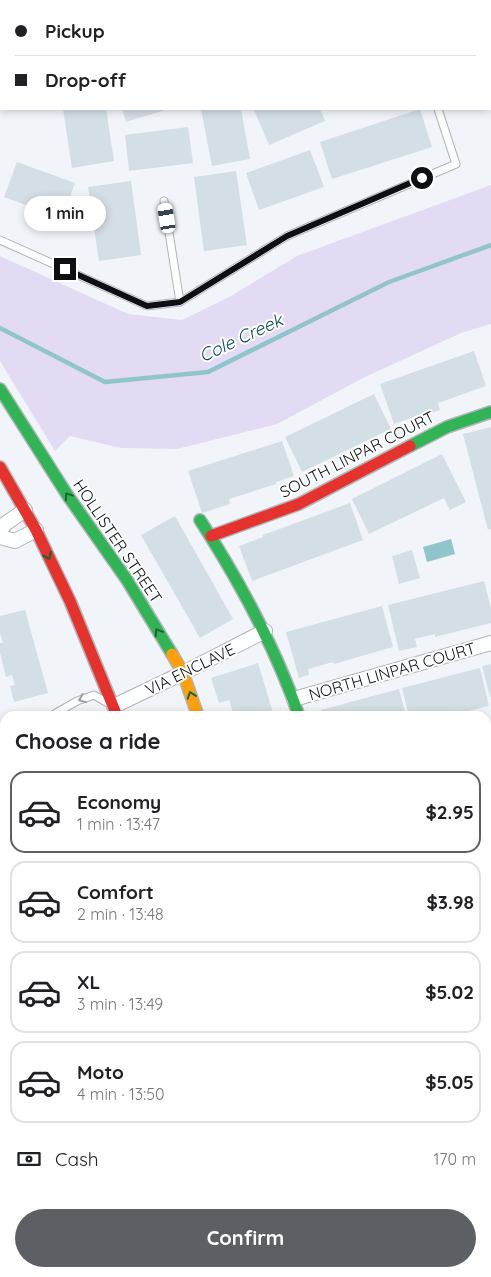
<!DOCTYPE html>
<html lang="en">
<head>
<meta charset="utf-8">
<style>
	:root { --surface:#fff; --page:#f6f6f6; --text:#202124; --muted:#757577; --line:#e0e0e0; --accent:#5c6064 }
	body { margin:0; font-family:Quicksand,sans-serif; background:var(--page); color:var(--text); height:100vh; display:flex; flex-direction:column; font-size:19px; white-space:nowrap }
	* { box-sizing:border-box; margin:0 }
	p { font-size:16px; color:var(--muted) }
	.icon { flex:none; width:28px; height:28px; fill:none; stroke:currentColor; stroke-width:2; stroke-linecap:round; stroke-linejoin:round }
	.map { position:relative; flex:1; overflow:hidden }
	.side { position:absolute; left:0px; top:711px; width:491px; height:566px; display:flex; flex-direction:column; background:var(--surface); border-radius:15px 15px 0 0; box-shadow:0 2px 8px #0003 }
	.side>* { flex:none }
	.top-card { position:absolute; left:0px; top:0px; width:491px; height:110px; box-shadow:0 2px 8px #0003; display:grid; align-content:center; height:110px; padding:0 15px; background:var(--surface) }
	.end { position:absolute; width:22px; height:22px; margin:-11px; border:6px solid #0c0f13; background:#fff; box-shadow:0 0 0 2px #fff }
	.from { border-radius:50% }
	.bubble { position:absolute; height:35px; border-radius:18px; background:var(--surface); box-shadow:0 2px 8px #0003; font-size:16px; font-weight:800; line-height:35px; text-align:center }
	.car { position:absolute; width:15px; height:30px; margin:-15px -8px; border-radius:6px; box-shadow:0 0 4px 1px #0007; background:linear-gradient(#fff 24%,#345 0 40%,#fff 0 76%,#345 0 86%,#fff 0) }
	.top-card b { display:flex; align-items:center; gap:18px; height:48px; font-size:19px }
	.top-card b+b { border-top:1px solid var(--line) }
	.top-card i { width:12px; height:12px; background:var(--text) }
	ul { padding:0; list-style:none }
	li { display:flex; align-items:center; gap:15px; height:82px; margin:0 10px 8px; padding:0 5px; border:2px solid var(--line); border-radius:15px }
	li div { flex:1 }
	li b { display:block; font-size:19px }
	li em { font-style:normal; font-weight:800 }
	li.current { border-color:var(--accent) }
	li>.icon { width:45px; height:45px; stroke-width:1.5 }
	h2 { padding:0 15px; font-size:22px; line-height:60px }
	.pay { display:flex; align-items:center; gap:12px; height:55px; padding:0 15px; font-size:19px }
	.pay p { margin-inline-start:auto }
	.action { display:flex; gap:10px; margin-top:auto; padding:10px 15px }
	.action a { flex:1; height:58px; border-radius:30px; background:var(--accent); color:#fff; font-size:20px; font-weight:800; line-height:58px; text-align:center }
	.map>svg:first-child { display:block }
	.green { fill:#e3daf3 }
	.water { fill:#91c5cc }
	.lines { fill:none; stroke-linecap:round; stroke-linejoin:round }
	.stream { stroke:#91c5cc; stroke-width:4.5 }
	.building { fill:#d4dee5 }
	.lane-casing { stroke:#b0b4b7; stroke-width:9 }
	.street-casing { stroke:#b0b4b7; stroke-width:16 }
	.fast-casing { stroke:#b0b4b7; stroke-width:14 }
	.slow-casing { stroke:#b0b4b7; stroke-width:14 }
	.jam-casing { stroke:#b0b4b7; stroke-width:14 }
	.path { stroke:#e0e1e3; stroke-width:2.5; stroke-dasharray:4 2.5; stroke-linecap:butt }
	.lane { stroke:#fdfefe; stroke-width:7 }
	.street { stroke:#fdfefe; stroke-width:14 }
	.fast { stroke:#30b455; stroke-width:11 }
	.slow { stroke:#ff9f0a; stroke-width:11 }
	.jam { stroke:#e5322d; stroke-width:11 }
	.oneway { stroke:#1e6234 }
	.oneway2 { stroke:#9d9ea0 }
	.route { stroke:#0c0f13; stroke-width:6 }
	.labels { text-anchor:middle; stroke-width:4; stroke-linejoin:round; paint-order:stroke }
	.street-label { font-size:16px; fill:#0c0f13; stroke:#fff }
	.water-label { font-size:18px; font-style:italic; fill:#0b4e55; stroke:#fff }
</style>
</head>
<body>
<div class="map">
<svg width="491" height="1277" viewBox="0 0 491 1277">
	<rect width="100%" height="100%" fill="#f1f5fa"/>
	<!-- green -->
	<polygon class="green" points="491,185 491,324 461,333 365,377 277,424 177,449 121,448 70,436 55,451 0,361 0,256 128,314 182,320 231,296 297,256"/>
	<!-- water -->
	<polygon class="water" points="451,539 455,554 427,562 423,547"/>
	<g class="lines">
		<!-- stream -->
		<polyline class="stream" points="0,328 105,382 208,372 389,282 491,245"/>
	</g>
	<!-- building -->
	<g class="building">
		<polygon points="63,109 106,109 114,161 72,168"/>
		<polygon points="122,109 169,109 126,122"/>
		<polygon points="201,109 241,109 250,159 212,166"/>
		<polygon points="257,109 320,109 325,121 269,145 254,110"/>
		<polygon points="420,109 432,147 332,179 320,142"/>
		<polygon points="188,127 193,163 129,171 125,135"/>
		<polygon points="310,150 324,187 259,210 246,173"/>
		<polygon points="17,162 75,183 62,218 4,197"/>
		<polygon points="236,171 247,245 204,251 194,177"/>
		<polygon points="131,181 141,255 99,261 88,187"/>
		<polygon points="474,351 486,386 438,403 440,410 431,413 431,411 394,424 380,384"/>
		<polygon points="374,394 391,429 302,472 285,437"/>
		<polygon points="491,427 491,529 488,530 463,434"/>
		<polygon points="282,441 294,476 276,482 276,484 229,499 230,504 202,513 188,471"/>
		<polygon points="442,454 466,502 450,510 444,498 369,534 352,499"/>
		<polygon points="350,503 363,540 252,581 239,546 263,537 263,535"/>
		<polygon points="175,516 233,619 200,638 141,535"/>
		<polygon points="412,550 420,578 399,584 392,556"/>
		<polygon points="484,581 491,608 491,623 435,637 435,634 415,639 417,647 399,651 388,605"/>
		<polygon points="382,606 393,647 334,664 333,662 308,669 309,675 299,678 286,632"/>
		<polygon points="25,610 48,693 14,702 10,686 15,685 12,675 6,677 0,653 0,643 3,643 0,634 0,616"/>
		<polygon points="258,663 274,716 234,716 229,700 219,703 211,678"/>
		<polygon points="491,664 491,697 490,697 482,666"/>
		<polygon points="480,668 489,706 448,716 409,716 402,688"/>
		<polygon points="399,689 406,716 323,716 321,710"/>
		<polygon points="490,774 491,825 486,826 486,775"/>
		<polygon points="5,1016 5,1272 99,1272 100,1275 92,1277 0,1277 0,1017"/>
		<polygon points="294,1272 330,1272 338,1277 292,1277"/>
	</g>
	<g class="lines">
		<!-- lane casing -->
		<g class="lane-casing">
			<g id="lane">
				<polyline points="404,0 405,1"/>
				<polyline points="15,1 19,0"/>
				<polyline points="0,6 1,6"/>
				<polyline points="164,201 180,302"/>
				<polyline points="0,240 147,306 180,302 287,236 456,164 438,109"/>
				<polyline points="51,716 77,701 94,695 106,702"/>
				<polyline points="486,747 491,745"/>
				<polyline points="0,771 5,763"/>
				<polyline points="0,781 5,779"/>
				<polyline points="0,828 5,847"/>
				<polyline points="486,1240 491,1238"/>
			</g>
		</g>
		<!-- street casing -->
		<g class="street-casing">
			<g id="street">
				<polyline points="0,531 5,524 25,510"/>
				<polyline points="0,537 15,541 36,530"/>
				<polyline points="294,699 491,643"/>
				<polyline points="114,706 183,673 265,631"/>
			</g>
		</g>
		<!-- fast casing -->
		<g class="fast-casing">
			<g id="fast">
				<polyline points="0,389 68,496 127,580 172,654"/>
				<polyline points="410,446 447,427 491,412"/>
				<path d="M200,520c40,62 75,126 99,196"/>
				<polyline points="233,1272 233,1277"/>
			</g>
		</g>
		<!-- slow casing -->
		<g class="slow-casing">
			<polyline id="slow" points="172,654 183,673 198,716"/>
		</g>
		<!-- jam casing -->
		<g class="jam-casing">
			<g id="jam">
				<polyline points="0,467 36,530 70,601 117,716"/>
				<polyline points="211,536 299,504 410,446"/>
				<polyline points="195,1272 195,1277"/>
			</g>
		</g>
		<!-- path -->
		<g class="path">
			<polyline points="486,917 491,920"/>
			<polyline points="486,1014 491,1012"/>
		</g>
		<!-- lane -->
		<use href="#lane" class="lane"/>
		<!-- street -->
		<use href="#street" class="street"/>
		<!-- fast -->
		<use href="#fast" class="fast"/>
		<!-- slow -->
		<use href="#slow" class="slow"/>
		<!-- jam -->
		<use href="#jam" class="jam"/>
	</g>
	<!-- one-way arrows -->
	<defs><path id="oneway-chevron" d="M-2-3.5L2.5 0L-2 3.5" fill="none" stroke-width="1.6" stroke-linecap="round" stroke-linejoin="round" transform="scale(1.25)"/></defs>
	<g class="oneway">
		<use href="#oneway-chevron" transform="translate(68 496) rotate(-124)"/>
		<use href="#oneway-chevron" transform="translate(48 556) rotate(64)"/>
		<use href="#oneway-chevron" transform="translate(158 632) rotate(-121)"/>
		<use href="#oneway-chevron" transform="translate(191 695) rotate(-109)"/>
	</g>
	<use class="oneway2" href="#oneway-chevron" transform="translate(82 699) rotate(158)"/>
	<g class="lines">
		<!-- route -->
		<polyline class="route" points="65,269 147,306 180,302 287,236 422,178"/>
	</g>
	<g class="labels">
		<!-- street labels -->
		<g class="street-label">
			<text transform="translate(357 454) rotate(-27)" y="6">SOUTH LINPAR COURT</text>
			<text transform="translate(118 541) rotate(56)" y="6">HOLLISTER STREET</text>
			<text transform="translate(190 669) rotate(-26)" y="6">VIA ENCLAVE</text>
			<text transform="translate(392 671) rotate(-16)" y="6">NORTH LINPAR COURT</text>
		</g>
		<!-- water labels -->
		<g class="water-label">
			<text transform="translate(241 338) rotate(-25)" y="6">Cole Creek</text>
		</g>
	</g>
</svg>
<i class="end from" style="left:422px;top:178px"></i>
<i class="end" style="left:65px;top:269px"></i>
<div class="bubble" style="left:24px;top:196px;width:82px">1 min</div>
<i class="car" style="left:167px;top:218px;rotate:351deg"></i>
<div class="top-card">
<b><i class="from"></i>Pickup</b>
<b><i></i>Drop-off</b>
</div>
<section class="side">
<h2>Choose a ride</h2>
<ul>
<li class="current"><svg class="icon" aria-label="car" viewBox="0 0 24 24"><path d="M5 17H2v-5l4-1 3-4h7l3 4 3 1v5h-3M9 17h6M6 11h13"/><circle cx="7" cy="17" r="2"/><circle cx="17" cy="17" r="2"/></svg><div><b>Economy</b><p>1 min · 13:47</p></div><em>$2.95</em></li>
<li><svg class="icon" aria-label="car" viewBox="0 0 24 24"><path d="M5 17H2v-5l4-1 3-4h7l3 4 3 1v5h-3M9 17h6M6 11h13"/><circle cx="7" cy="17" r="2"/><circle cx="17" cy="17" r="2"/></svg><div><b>Comfort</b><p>2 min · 13:48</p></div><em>$3.98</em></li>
<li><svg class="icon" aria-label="car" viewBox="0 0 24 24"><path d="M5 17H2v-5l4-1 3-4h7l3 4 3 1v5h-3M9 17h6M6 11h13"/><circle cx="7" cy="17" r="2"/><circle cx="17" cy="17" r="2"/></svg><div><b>XL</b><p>3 min · 13:49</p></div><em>$5.02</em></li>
<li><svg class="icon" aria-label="car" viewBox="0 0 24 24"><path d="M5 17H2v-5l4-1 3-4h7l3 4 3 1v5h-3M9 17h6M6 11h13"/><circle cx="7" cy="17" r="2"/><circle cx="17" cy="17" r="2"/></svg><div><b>Moto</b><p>4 min · 13:50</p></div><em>$5.05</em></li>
</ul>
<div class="pay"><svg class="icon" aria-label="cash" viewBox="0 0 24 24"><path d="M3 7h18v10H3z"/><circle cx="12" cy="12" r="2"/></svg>Cash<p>170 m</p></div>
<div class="action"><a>Confirm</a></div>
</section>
</div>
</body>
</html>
